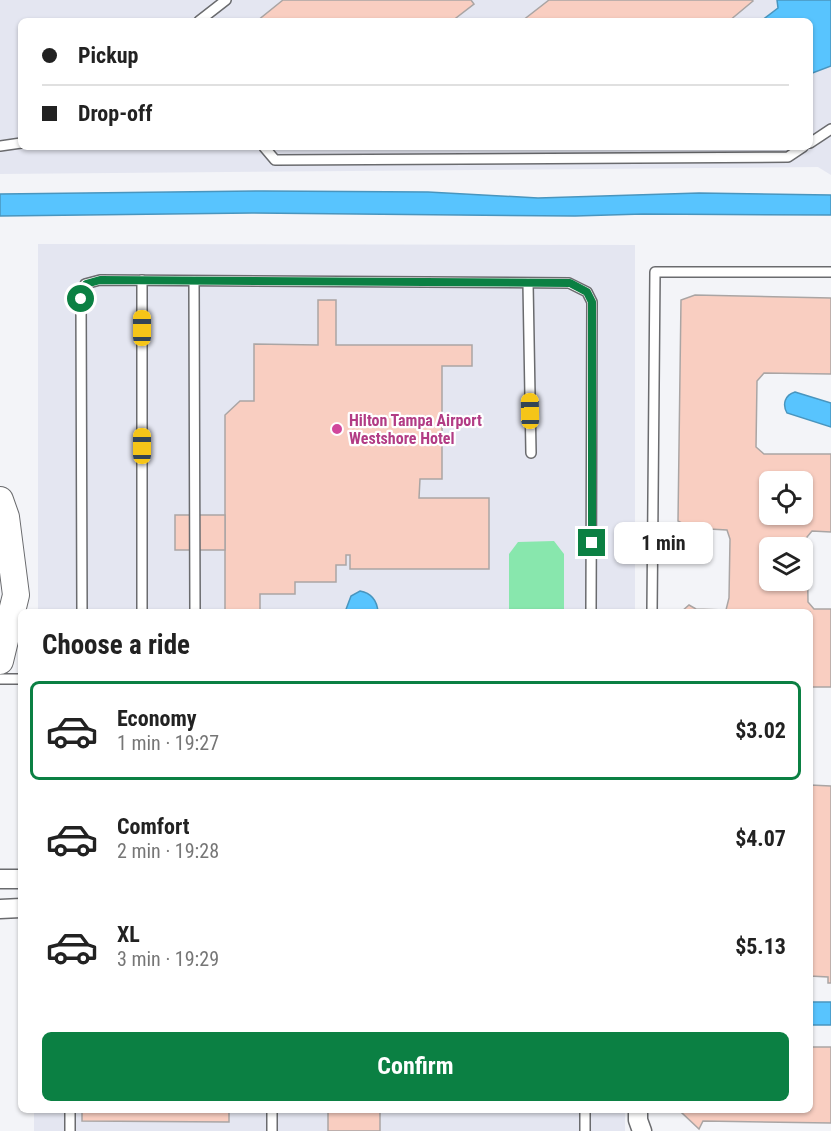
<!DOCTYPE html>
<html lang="en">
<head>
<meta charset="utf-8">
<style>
	:root { --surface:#fff; --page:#f6f6f6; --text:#222; --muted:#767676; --line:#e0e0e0; --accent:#0b8043 }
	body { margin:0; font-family:"Roboto Condensed",sans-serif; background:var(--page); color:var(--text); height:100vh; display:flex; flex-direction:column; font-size:22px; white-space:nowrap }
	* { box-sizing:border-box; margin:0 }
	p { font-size:20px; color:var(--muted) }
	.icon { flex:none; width:33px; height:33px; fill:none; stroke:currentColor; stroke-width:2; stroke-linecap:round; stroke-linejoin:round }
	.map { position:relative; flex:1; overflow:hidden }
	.details { position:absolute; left:18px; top:609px; width:795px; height:504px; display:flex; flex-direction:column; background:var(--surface); border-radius:9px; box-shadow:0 2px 4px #0004 }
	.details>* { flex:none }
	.top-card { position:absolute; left:18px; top:18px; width:795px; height:132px; border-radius:9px; box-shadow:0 2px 4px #0004; display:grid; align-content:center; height:132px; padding:0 24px; background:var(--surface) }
	.buttons { position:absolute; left:759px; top:471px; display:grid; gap:12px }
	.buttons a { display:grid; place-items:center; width:54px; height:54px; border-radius:9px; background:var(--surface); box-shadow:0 2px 4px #0004; font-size:30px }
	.end { position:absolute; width:27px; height:27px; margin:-14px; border:8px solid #0b8043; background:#fff; box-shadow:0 0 0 3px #fff }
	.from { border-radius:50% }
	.bubble { position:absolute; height:42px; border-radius:9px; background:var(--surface); box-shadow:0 2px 4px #0004; font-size:20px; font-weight:700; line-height:42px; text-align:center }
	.car { position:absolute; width:18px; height:36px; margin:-18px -9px; border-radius:8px; box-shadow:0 0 4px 2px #0007; background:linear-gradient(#f5c518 24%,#345 0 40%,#f5c518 0 76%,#345 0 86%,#f5c518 0) }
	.top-card b { display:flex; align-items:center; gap:21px; height:57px; font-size:22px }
	.top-card b+b { border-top:2px solid var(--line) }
	.top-card i { width:15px; height:15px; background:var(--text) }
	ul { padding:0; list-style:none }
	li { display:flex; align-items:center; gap:18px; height:99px; margin:0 12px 9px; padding:0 12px; border:3px solid transparent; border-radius:9px }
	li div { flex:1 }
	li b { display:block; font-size:22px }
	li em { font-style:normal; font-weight:700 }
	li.selected { border-color:var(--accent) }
	li>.icon { width:54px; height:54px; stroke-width:1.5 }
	h2 { padding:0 24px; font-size:27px; line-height:72px }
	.cta { display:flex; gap:12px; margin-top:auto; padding:12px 24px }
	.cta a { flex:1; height:69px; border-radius:9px; background:var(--accent); color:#fff; font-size:24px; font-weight:700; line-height:69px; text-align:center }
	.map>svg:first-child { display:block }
	.built { fill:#e4e6f1; fill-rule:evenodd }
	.green { fill:#88e7ad }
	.water { fill:#58c4fe; stroke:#4995be; stroke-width:1.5 }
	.building { fill:#f9cec1; stroke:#aaa5a4; stroke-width:1.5; fill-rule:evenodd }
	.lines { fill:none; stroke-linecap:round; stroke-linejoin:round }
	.lane-casing { stroke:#6a6b6e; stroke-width:12 }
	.street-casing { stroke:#6a6b6e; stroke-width:21 }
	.secondary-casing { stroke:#6a6b6e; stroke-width:28 }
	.lane { stroke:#fff; stroke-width:9 }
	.street { stroke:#fff; stroke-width:18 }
	.secondary { stroke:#fff; stroke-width:26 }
	.route { stroke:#0b8043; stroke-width:8 }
	.hotel-dot { fill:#d1479c; stroke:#fff; stroke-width:2 }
	.labels { text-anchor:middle; stroke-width:4.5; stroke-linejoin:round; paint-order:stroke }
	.hotel-label { font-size:16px; font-weight:bold; fill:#b23c85; stroke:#fff; text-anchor:start }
</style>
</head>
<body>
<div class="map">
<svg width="831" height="1131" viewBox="0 0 831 1131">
	<rect width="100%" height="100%" fill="#f3f4f8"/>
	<!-- built -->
	<g class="built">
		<path d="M0,0h831v175l-13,-8 -818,7zM21,21h789v126h-789z"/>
		<polygon points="38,244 635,245 635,612 38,612"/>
		<rect x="34" y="1110" width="591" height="21"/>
	</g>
	<!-- green -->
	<polygon class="green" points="554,541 564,554 564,612 509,612 509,554 518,542"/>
	<!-- water -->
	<g class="water">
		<polygon points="777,0 831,0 831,66 810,74 810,21 761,21 778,8"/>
		<polygon points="263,191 428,192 538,198 699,193 831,195 831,215 643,214 575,216 252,213 0,216 0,194"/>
		<path d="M795,392l36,11v24l-44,-14c-5,-9 -2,-18 8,-21z"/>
		<path d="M360,591c11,2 17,9 18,21h-33l6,-16z"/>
		<rect x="810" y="1002" width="21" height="23"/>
	</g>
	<!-- building -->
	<g class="building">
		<polygon points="283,0 471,0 474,4 452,21 257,21"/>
		<polygon points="549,0 752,0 753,1 729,21 522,21"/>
		<path d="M695,295l136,3v76l-67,-1 -7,8 -1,66 8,7h67v78l-19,-1 -5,6 1,65 6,7h17v78h-21v-75h-129l8,-7 7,4 30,1 3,-12 1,-59 -3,-9 -36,-2 -13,-7 3,-221zM770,482h32v32h-32zM770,548h32v32h-32z"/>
		<polygon points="318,300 336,300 336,345 472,345 472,366 442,366 442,479 420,479 419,498 489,498 489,569 350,569 350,555 346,555 346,565 336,565 336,582 295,582 295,594 260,594 260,612 225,612 225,415 240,401 254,401 254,344 318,345"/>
		<rect x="175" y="515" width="50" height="35"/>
		<polygon points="810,785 831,786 831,983 828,983 828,977 810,976"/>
		<polygon points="810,1047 831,1047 831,1123 703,1121 699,1129 681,1112 684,1110 810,1110"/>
		<polygon points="82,1110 229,1110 229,1122 82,1121"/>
		<rect x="328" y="1110" width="52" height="21"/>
	</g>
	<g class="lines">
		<!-- lane casing -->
		<g class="lane-casing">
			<g id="lane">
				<polyline points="199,21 226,0"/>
				<polyline points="810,143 831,129"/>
				<polyline points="0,146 21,143"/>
				<polyline points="264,147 275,160 788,157 803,147"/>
				<polyline points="194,281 195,612"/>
				<polyline points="528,283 531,453"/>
				<polyline points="82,612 81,299 85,284 100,280 569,283 587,292 592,302 591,612"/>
				<polyline points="142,612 142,280"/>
				<polyline points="652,612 655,272 831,272"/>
				<polyline points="0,679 21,679"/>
				<polyline points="70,1131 70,1110"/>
				<polyline points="272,1131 272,1110"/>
				<polyline points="585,1131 585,1110"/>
			</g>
		</g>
		<!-- street casing -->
		<g class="street-casing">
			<g id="street">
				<polyline points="0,879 21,879"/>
				<polyline points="0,909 21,908"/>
				<polyline points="638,1110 638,1120 642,1131"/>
			</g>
		</g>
		<!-- secondary casing -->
		<g class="secondary-casing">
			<polyline id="secondary" points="0,500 6,517 16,595 0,661"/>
		</g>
		<!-- lane -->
		<use href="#lane" class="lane"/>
		<!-- street -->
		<use href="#street" class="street"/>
		<!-- secondary -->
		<use href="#secondary" class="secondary"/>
	</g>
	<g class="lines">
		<!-- route -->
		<polyline class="route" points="81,299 86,284 100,280 570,283 587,292 592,302 592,543"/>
	</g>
	<!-- markers -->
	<circle class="hotel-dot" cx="337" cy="429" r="6"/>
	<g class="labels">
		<!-- hotel labels -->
		<g class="hotel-label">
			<text x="349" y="426">Hilton Tampa Airport<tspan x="349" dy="18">Westshore Hotel</tspan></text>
		</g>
	</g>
</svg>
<div class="buttons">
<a><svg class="icon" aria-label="locate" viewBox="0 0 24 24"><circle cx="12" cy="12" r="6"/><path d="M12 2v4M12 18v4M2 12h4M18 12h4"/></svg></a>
<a><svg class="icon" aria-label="layers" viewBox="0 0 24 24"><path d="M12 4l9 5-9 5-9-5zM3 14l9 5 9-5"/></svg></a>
</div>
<i class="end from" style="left:81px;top:299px"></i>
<i class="end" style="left:592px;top:543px"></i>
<div class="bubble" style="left:614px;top:522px;width:99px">1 min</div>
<i class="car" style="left:142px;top:328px;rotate:0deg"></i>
<i class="car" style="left:530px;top:411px;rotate:359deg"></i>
<i class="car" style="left:142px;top:446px;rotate:0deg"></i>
<div class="top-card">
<b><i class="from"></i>Pickup</b>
<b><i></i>Drop-off</b>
</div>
<section class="details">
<h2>Choose a ride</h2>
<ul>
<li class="selected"><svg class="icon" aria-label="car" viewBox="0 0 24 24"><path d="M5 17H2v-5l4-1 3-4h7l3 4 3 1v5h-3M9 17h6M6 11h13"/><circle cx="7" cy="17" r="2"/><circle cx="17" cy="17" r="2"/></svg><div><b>Economy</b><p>1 min · 19:27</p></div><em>$3.02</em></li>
<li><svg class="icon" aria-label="car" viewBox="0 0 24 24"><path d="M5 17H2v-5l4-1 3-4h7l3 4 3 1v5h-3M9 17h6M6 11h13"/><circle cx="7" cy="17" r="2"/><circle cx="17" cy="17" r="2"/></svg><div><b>Comfort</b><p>2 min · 19:28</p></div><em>$4.07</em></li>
<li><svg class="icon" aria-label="car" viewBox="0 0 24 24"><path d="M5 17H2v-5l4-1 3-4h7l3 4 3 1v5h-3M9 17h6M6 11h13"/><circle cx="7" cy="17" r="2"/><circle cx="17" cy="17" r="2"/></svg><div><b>XL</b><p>3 min · 19:29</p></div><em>$5.13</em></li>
</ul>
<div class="cta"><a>Confirm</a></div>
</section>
</div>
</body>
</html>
